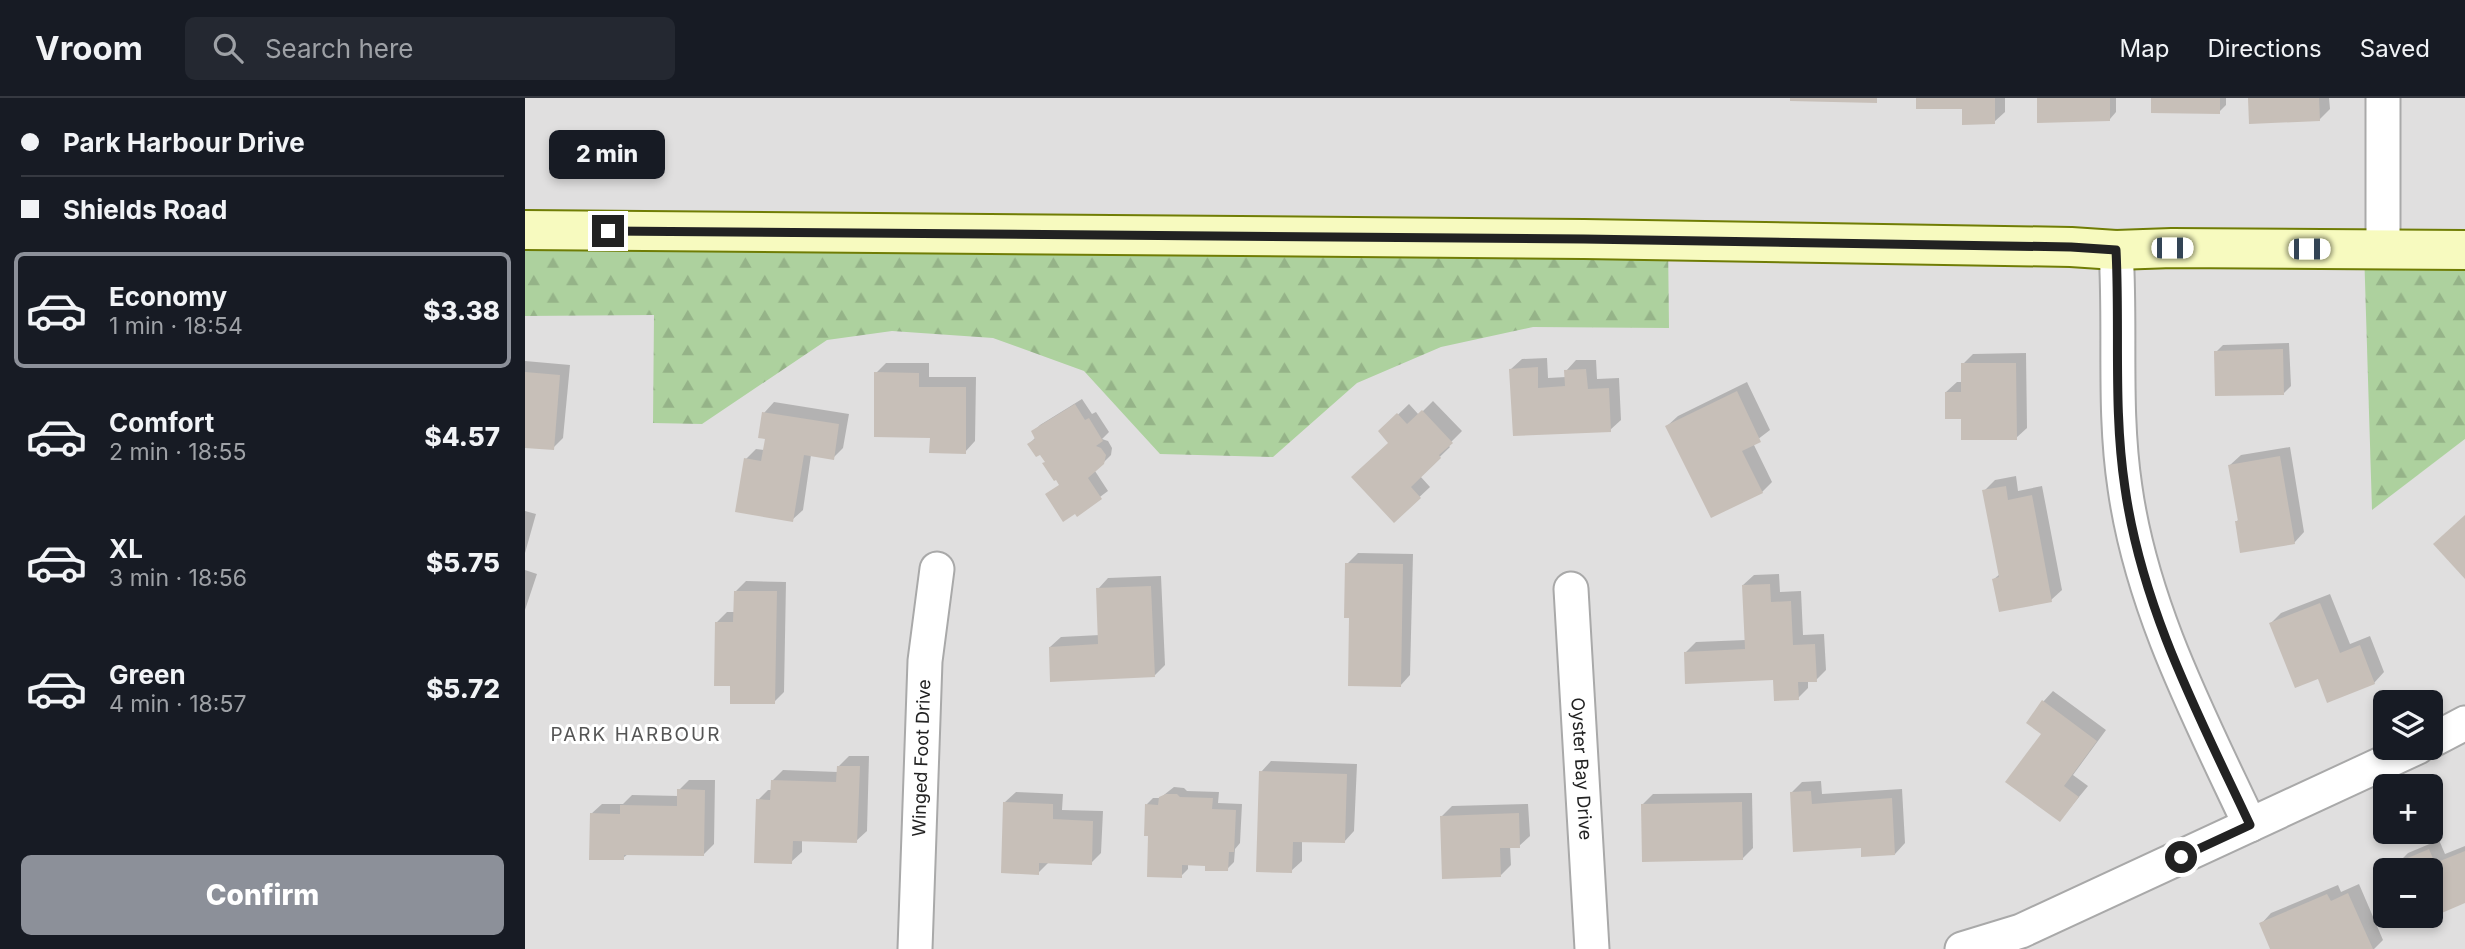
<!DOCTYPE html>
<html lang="en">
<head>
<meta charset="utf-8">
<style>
	:root { --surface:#171b24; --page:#242831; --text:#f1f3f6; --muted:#9ea1a6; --line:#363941; --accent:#8c9099 }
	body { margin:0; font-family:Inter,sans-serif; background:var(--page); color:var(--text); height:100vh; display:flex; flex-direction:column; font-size:26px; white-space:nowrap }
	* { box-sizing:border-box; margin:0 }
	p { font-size:23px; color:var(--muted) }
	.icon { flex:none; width:38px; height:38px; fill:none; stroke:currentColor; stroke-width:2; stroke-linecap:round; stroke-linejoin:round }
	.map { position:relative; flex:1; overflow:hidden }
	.panel { display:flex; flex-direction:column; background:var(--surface); width:525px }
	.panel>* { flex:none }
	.banner { display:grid; align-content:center; height:154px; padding:0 21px; background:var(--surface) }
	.tools { position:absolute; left:1848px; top:592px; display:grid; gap:14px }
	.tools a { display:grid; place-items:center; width:70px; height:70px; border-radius:10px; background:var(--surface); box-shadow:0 4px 10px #0003; font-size:35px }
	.end { position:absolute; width:32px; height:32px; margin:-16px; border:9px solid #222; background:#fff; box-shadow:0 0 0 4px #fff }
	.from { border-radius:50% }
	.bubble { position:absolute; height:49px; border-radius:10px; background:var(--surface); box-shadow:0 4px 10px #0003; font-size:23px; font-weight:800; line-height:49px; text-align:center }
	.car { position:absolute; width:21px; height:42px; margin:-21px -10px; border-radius:9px; box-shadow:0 0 5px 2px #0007; background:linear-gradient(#fff 24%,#345 0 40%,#fff 0 76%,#345 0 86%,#fff 0) }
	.banner b { display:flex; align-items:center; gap:24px; height:66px; font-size:26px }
	.banner b+b { border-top:2px solid var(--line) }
	.banner i { width:18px; height:18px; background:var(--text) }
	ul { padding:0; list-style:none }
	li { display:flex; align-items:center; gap:21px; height:116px; margin:0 14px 10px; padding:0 7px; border:4px solid transparent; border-radius:10px }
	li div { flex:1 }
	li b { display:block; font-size:26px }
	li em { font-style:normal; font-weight:800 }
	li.on { border-color:var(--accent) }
	li>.icon { width:63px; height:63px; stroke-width:1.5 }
	.primary-button { display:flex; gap:14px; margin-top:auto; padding:14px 21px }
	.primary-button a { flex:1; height:80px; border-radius:10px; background:var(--accent); color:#fff; font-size:28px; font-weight:800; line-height:80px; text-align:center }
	header { display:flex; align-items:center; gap:42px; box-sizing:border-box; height:98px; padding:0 35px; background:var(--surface); border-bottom:2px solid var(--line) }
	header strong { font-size:33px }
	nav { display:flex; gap:38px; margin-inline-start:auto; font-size:24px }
	.search { width:490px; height:63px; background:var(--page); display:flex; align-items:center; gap:18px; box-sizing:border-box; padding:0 24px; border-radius:10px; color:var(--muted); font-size:26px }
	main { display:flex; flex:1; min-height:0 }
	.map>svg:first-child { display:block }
	.residential { fill:#e0dfdf; fill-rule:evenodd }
	.forest { fill:url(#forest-firs) }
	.shadow { fill:#0003 }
	.building { fill:#c7bfb8 }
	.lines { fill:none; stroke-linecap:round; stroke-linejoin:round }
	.street-casing { stroke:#a9a9a9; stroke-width:37 }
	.secondary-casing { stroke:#707d05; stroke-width:42 }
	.street { stroke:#fff; stroke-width:33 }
	.secondary { stroke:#f7fabf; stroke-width:38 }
	.route { stroke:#222; stroke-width:9 }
	.labels { text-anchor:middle; stroke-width:6; stroke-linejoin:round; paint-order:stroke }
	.street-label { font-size:18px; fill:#222; stroke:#fff }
	.neighbourhood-label { font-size:19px; letter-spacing:2px; fill:#555; stroke:#fff }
</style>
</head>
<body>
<header>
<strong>Vroom</strong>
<div class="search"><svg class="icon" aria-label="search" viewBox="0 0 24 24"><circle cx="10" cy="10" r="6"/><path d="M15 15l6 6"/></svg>Search here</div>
<nav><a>Map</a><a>Directions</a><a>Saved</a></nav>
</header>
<main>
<section class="panel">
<div class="banner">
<b><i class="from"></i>Park Harbour Drive</b>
<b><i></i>Shields Road</b>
</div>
<ul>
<li class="on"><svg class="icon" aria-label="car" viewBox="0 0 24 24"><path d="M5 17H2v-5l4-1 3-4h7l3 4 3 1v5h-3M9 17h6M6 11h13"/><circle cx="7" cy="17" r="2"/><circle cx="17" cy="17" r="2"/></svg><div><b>Economy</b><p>1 min · 18:54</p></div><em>$3.38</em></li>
<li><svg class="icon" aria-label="car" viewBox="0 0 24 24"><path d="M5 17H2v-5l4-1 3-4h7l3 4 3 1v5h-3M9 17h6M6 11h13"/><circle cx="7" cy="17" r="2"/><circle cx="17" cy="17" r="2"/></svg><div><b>Comfort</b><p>2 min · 18:55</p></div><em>$4.57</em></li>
<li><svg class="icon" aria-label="car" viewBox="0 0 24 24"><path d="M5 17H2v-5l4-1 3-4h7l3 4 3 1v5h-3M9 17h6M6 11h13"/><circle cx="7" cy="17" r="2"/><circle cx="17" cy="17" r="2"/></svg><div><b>XL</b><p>3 min · 18:56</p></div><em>$5.75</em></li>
<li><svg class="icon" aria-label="car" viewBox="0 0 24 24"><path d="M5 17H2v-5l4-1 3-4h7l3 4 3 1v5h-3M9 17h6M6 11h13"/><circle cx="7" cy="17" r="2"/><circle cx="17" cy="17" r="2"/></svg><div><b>Green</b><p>4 min · 18:57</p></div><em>$5.72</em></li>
</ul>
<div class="primary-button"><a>Confirm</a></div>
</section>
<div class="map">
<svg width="1940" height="851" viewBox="0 0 1940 851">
	<defs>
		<pattern id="forest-firs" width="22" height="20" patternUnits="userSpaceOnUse" patternTransform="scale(1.75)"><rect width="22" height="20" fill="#add19e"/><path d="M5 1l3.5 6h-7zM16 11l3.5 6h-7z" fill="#95b388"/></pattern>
	</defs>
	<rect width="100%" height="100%" fill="#f2efe9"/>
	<!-- residential -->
	<path class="residential" d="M0,0h1940v152l-93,259 93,-70v510h-1940zM1860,604h46v45h-46zM1860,688h46v45h-46zM1860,772h46v45h-46z"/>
	<!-- forest -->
	<g class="forest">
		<polygon points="0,132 1143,142 1144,230 1008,229 916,249 832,285 748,359 635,356 559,273 468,240 367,233 302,242 177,326 128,325 129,217 0,218"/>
		<polygon points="1839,151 1940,152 1940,341 1847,412"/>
	</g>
	<!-- shadow -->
	<g class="shadow">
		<polygon points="1392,0 1480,0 1480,14 1469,24 1438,9"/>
		<polygon points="1513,0 1591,0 1591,14 1585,21"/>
		<polygon points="1628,0 1701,0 1701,7 1694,14"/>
		<polygon points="1725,0 1804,0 1805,11 1794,22"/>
		<polygon points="1764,245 1766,288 1759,295 1691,254 1698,247"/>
		<polygon points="1501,255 1502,330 1491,340 1437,319 1421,294 1432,284 1438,284 1438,266 1448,256"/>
		<polygon points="1022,260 1023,280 1041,279 1041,273 1051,262 1071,262 1072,281 1094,280 1096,322 1085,332 989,336 986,271 997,261"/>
		<polygon points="0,263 45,267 38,340 28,350 0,348"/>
		<polygon points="361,265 404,265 404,279 451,279 450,343 440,354 406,338 351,275"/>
		<polygon points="1222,284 1245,332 1228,345 1247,384 1237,394 1142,328 1153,318"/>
		<polygon points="557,301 567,316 571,314 584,334 577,341 583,343 587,350 586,357 570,373 583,393 552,416 522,397 536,386 515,355 504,346 511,339 508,334 515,327"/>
		<polygon points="908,303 937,333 923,347 925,349 895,378 905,389 869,423 865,344 855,334 884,306 894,317"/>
		<polygon points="249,304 324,316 318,350 308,360 286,357 278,412 267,422 221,361 231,351 240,352 242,340 239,315"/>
		<polygon points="1765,349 1779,434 1769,445 1711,424 1714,421 1705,367 1716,357"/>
		<polygon points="1491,378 1493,393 1517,388 1537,492 1526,502 1469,481 1475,476 1459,393 1470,382"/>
		<polygon points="0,413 11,416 0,455"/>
		<polygon points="833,455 888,456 885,577 875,588 826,519 822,466"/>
		<polygon points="0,472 12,476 0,512"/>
		<polygon points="1254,476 1255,494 1276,493 1278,537 1299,536 1301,572 1291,582 1283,582 1283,590 1273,600 1250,580 1160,555 1171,544 1221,542 1218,487 1229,477"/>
		<polygon points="636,478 640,567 630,577 525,549 536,539 575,537 573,491 583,480"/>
		<polygon points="221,483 261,484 259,594 249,604 192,524 202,514 210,514 210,494"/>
		<polygon points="1805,496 1825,546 1845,538 1859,574 1849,585 1794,579 1746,525 1756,515"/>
		<polygon points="1528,593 1581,632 1548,677 1563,688 1535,722 1518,636 1518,604"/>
		<polygon points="324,658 344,658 342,733 331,743 277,741 277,754 266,764 233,702 243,692 247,692 248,682 258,672 313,674 314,668"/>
		<polygon points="746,663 832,666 829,733 819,744 777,743 777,763 766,773 736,674"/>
		<polygon points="164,682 190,682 189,746 178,757 103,756 98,760 66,716 77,706 98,706 107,697 154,698 154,692"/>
		<polygon points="1296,683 1297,696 1377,691 1380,745 1370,756 1337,748 1266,695 1277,684"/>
		<polygon points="649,689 659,690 662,693 694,694 693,705 717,706 715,745 710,751 709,764 702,771 682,766 663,765 663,771 656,778 625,736 622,706 628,700 635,700"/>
		<polygon points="491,694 538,696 537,712 578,713 576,755 566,765 524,764 513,775 480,704"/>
		<polygon points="1227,695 1228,750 1217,761 1118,706 1128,696"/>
		<polygon points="1003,706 1005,738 994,748 985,748 986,767 976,777 916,719 927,708"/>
		<polygon points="1914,742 1920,756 1940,748 1940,803 1906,800 1906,772 1873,765 1883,755"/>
		<polygon points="1834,786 1858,842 1849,851 1747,851 1736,826 1746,815 1813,787 1816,794"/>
	</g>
	<!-- building -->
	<g class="building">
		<polygon points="1265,0 1352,0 1352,5 1265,3"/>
		<polygon points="1391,0 1470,0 1470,26 1437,27 1437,11 1391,11"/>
		<polygon points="1512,0 1585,0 1585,23 1512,25"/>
		<polygon points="1626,0 1695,0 1695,16 1626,15"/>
		<polygon points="1723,0 1794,0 1795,23 1724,26"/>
		<polygon points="1758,251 1759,297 1690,298 1689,253"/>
		<polygon points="1436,265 1491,265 1492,342 1436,342 1436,321 1420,321 1420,294 1436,294"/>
		<polygon points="1013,269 1013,290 1040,288 1039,272 1061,271 1063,291 1084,290 1086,334 988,338 984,271"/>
		<polygon points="0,274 35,277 29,352 0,350"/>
		<polygon points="349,274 394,275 394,289 441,289 441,356 404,355 405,340 349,339"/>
		<polygon points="1212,293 1236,344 1217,353 1238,395 1186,420 1140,328"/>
		<polygon points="550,306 560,322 564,320 578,343 571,348 576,350 581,357 579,366 563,380 577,401 552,419 550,416 538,424 520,396 534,387 531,382 529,383 517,365 520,364 515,357 511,359 502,346 510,341 506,333"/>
		<polygon points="897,312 928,345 914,357 916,360 886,389 896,400 869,425 826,379 863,345 853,333 872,315 882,326"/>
		<polygon points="237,314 314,326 309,362 279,357 268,424 210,414 219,360 236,363 240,341 233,340"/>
		<polygon points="1755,358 1770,446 1715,455 1710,423 1713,423 1703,367"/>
		<polygon points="1481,388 1483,402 1507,397 1527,504 1474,514 1467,481 1474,479 1457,392"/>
		<polygon points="1940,417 1940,481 1908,446"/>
		<polygon points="820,465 878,466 876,589 823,588 824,520 819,520"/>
		<polygon points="1245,486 1246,504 1266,503 1268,547 1290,546 1292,584 1273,584 1274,602 1249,603 1248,582 1160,586 1159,554 1220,551 1217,487"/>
		<polygon points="626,488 630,579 525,584 524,549 573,546 571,490"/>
		<polygon points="209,493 252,493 250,606 205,606 205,588 189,588 190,524 208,524"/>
		<polygon points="1795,505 1815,555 1835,547 1850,586 1802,605 1793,581 1770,590 1744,525"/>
		<polygon points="1517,602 1572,643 1539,688 1554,699 1535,724 1480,684 1516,636 1501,625"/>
		<polygon points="312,668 335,668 332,745 268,743 267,766 229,765 231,701 245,702 246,682 311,684"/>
		<polygon points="734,673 822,676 820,745 768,744 767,775 731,774"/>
		<polygon points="152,691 180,692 179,758 99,757 99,762 64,762 65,715 95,716 95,707 152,708"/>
		<polygon points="1286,693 1287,706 1367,700 1370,757 1336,759 1336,750 1268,754 1265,694"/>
		<polygon points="641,696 652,696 655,699 688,700 687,711 711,712 709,754 704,754 703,773 680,773 680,768 657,767 657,780 622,779 623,738 619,738 620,706 633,707 634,699"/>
		<polygon points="478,704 528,706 528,721 568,723 567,767 514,765 514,777 476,775"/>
		<polygon points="1217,704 1218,762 1117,764 1116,706"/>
		<polygon points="994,715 995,750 975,750 976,779 917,781 915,718"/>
		<polygon points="1904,751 1910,765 1940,753 1940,805 1912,817 1906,802 1906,772 1874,772 1871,765"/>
		<polygon points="1823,795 1848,851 1745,851 1734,825 1802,796 1806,803"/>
	</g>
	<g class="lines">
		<!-- street casing -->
		<g class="street-casing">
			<g id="street">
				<polyline points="1858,151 1858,0"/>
				<path d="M1591,152c5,79 -3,159 9,238 17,120 74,228 125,337"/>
				<path id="s1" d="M1046,491l21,360"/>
				<polyline points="1906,643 1940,625"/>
				<path id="s2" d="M390,851l10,-288 12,-92"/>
				<polyline points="1437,851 1496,833 1893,649"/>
			</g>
		</g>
		<!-- secondary casing -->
		<g class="secondary-casing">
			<polyline id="secondary" points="0,132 1059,141 1546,149 1591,152 1647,150 1940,152"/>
		</g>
		<!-- street -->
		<use href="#street" class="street"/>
		<!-- secondary -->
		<use href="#secondary" class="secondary"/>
	</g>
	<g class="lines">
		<!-- route -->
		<path class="route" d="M83,133l976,8 487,8 45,3c4,79 -3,159 9,238 17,121 74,228 125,337l-69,32"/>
	</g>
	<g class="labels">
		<!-- street labels -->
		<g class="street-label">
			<text dy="6" stroke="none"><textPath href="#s2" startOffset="191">Winged Foot Drive</textPath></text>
			<text dy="6" stroke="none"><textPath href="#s1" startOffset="180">Oyster Bay Drive</textPath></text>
		</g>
		<!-- neighbourhood labels -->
		<g class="neighbourhood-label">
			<text x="111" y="643">PARK HARBOUR</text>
		</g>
	</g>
</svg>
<div class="tools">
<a><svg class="icon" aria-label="layers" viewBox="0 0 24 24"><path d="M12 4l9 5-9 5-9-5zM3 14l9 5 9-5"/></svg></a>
<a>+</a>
<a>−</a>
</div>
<i class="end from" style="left:1656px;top:759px"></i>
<i class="end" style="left:83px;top:133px"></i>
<div class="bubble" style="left:24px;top:32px;width:116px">2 min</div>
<i class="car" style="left:1647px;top:150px;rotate:90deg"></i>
<i class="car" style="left:1784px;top:151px;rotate:90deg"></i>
</div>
</main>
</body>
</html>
